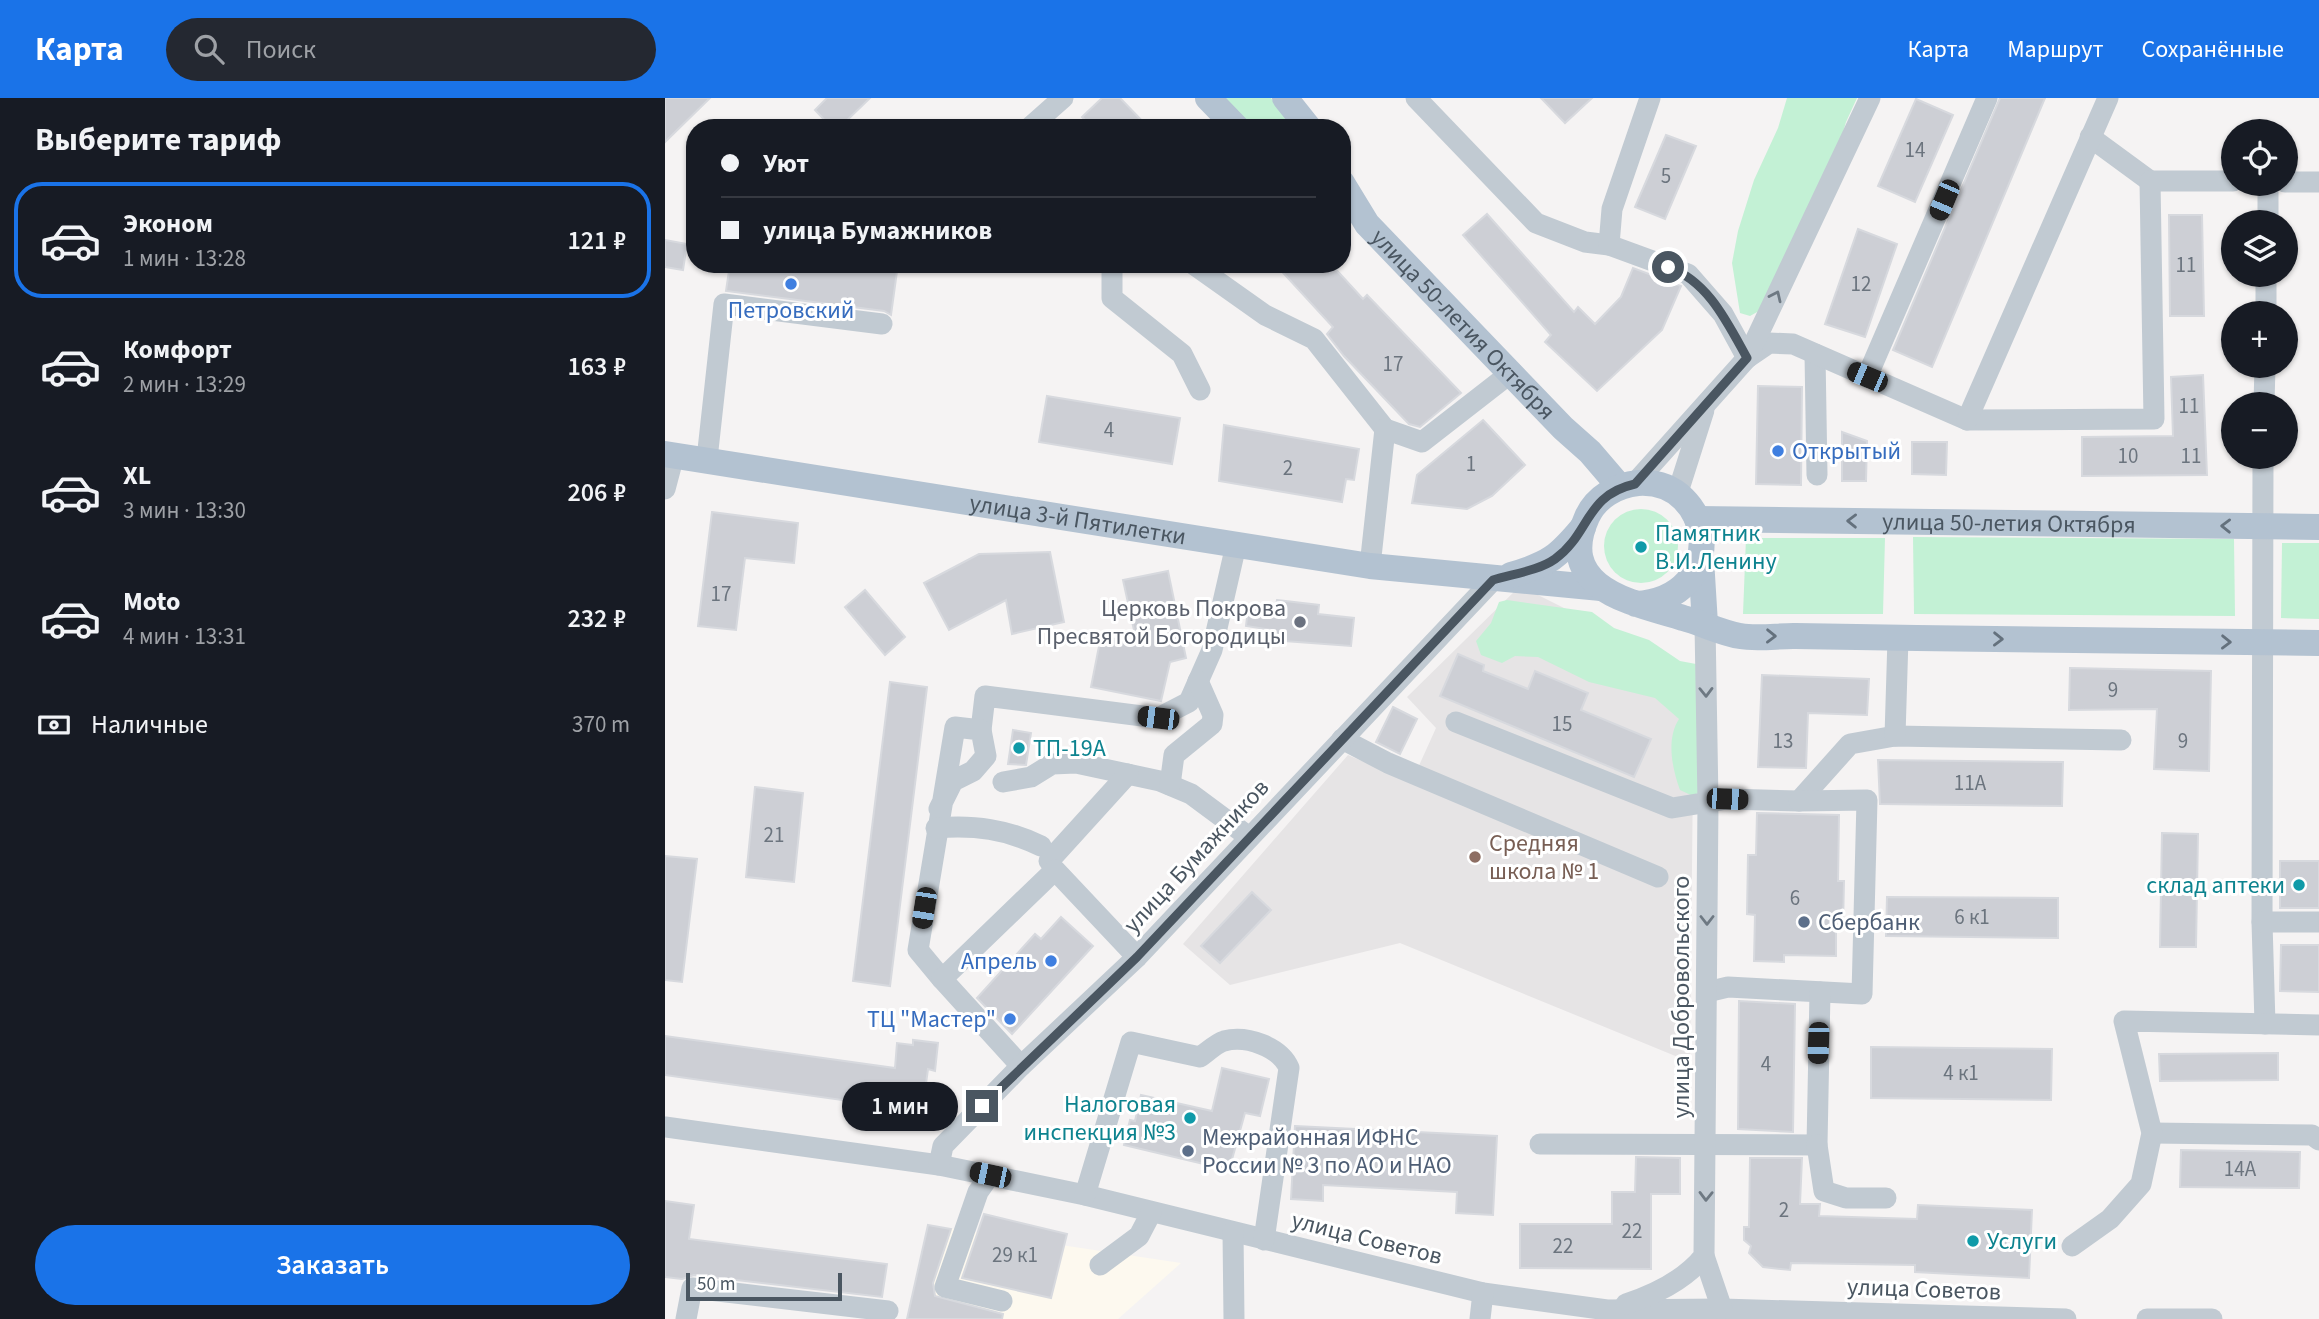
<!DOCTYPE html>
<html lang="ru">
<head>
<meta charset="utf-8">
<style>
	:root { --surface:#171b24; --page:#242831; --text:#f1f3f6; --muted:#9ea1a6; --line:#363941; --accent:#1a73e8 }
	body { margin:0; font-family:"Source Sans 3",sans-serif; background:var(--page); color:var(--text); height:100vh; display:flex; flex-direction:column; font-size:26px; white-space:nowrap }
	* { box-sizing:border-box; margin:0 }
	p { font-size:23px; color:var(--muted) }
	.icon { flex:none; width:38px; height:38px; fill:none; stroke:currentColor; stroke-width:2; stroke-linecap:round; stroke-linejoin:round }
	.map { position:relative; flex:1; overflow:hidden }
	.drawer { display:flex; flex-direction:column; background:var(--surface); width:665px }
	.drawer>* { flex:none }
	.hud { position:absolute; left:21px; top:21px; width:665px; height:154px; border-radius:28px; box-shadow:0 2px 5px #0004; display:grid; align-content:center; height:154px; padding:0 35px; background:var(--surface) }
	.buttons { position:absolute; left:1556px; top:21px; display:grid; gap:14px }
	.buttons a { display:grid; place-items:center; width:77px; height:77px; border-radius:50%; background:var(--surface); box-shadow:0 2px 5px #0004; font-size:35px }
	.scale { position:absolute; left:21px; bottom:18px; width:156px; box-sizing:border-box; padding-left:7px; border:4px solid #4a5661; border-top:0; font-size:19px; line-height:24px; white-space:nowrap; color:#4a5661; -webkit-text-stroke:5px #fff; paint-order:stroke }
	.end { position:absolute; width:32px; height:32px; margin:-16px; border:9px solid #4a5661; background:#fff; box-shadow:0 0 0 4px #fff }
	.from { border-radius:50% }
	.bubble { position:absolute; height:49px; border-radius:24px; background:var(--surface); box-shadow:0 2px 5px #0004; font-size:23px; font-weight:600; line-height:49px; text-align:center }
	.car { position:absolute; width:21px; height:42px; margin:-21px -10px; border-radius:9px; box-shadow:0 0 5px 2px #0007; background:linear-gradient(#222 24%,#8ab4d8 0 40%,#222 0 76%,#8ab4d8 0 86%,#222 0) }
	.hud b { display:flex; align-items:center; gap:24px; height:66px; font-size:26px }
	.hud b+b { border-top:2px solid var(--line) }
	.hud i { width:18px; height:18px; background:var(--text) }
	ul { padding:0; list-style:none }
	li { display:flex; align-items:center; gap:21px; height:116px; margin:0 14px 10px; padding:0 21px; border:4px solid transparent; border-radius:28px }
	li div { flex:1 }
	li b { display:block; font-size:26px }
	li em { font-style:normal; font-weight:600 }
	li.current { border-color:var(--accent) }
	li>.icon { width:63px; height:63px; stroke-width:1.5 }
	h2 { padding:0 35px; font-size:32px; line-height:84px }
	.pay { display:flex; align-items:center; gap:18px; height:77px; padding:0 35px; font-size:26px }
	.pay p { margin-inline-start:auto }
	.primary-button { display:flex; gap:14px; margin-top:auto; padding:14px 35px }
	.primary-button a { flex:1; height:80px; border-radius:42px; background:var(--accent); color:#fff; font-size:28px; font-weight:600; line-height:80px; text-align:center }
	header { display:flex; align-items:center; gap:42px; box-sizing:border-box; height:98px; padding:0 35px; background:var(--accent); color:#fff }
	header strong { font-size:33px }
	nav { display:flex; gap:38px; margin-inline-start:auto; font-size:24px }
	.search { width:490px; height:63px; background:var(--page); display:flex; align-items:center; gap:18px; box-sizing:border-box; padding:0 24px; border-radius:38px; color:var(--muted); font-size:26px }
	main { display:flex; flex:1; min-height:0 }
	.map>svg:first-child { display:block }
	.commercial { fill:#fdf9ef }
	.education { fill:#e6e4e5 }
	.green { fill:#c3f1d5 }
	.building { fill:#cdcfd5; stroke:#d7d9de; stroke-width:2 }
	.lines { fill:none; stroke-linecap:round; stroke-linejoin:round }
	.minor { stroke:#c1cad2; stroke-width:21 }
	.major { stroke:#b3c2d1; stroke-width:26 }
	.oneway { stroke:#6e7983 }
	.oneway2 { stroke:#64717d }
	.route { stroke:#4a5661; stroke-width:9 }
	.shop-dot { fill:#3f7fe0; stroke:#fff; stroke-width:2.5 }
	.culture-dot { fill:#0f9aa8; stroke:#fff; stroke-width:2.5 }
	.worship-dot { fill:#6b7280; stroke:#fff; stroke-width:2.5 }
	.education-dot { fill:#8d6e63; stroke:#fff; stroke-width:2.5 }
	.service-dot { fill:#5c6f8a; stroke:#fff; stroke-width:2.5 }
	.labels { text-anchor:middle; stroke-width:6; stroke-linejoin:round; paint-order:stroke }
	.number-label { font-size:21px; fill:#6b747e }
	.shop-label { font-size:24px; fill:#366cbe; stroke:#fff; text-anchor:end }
	.street-label { font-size:24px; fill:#4a5661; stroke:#fff }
	.culture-label { font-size:24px; fill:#0d838f; stroke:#fff; text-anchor:start }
	.worship-label { font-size:24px; fill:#5b616d; stroke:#fff; text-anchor:end }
	.education-label { font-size:24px; fill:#785e54; stroke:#fff; text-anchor:start }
	.service-label { font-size:24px; fill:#4e5e75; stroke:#fff; text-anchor:start }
</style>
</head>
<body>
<header>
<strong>Карта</strong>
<div class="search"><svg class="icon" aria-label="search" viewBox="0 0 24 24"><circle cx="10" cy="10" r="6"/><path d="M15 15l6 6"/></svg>Поиск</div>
<nav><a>Карта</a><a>Маршрут</a><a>Сохранённые</a></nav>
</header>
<main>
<section class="drawer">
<h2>Выберите тариф</h2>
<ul>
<li class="current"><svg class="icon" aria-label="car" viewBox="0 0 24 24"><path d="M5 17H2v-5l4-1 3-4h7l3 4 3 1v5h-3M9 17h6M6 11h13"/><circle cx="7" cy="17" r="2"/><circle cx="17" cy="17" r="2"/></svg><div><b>Эконом</b><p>1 мин · 13:28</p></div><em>121 ₽</em></li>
<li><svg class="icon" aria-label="car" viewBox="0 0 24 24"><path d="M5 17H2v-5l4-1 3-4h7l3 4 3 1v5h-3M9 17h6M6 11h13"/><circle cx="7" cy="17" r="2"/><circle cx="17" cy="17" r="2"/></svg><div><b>Комфорт</b><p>2 мин · 13:29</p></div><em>163 ₽</em></li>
<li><svg class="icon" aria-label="car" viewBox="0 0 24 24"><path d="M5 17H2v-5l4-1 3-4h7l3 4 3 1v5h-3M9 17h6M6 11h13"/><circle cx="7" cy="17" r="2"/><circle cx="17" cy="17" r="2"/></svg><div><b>XL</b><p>3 мин · 13:30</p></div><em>206 ₽</em></li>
<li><svg class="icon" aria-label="car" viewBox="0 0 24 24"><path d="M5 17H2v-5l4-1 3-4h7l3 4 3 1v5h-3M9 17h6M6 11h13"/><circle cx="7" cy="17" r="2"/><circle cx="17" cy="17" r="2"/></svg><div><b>Moto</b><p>4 мин · 13:31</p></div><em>232 ₽</em></li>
</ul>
<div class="pay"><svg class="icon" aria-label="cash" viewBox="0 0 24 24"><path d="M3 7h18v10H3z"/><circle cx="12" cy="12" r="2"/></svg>Наличные<p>370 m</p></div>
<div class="primary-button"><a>Заказать</a></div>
</section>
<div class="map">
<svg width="1654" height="1221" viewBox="0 0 1654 1221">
	<rect width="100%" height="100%" fill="#f5f3f3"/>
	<!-- commercial -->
	<polygon class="commercial" points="263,1127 516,1165 453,1221 253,1221"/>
	<!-- education -->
	<polygon class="education" points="855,488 1029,575 1025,964 735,845 565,887 518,846 683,657 718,672 752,672 771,630 742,599"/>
	<!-- green -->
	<g class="green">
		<polygon points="558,0 606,0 628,30 589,30"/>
		<polygon points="1122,0 1192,0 1181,24 1174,48 1094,213 1085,218 1075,215 1067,165 1073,133 1089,82 1113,30"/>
		<circle cx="976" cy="448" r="37"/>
		<polygon points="1248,439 1569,441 1570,518 1249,516"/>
		<polygon points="1081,440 1220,440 1218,516 1078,516"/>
		<polygon points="1617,445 1654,445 1654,521 1616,520"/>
		<path d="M842,502l85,12 22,16 35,12 31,21 16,3 10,124 -13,8 -13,-6c-8,-22 -14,-51 -1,-71l-24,-21 -66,-16 -51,-25 -23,-1 -13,7 -21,-8 -5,-14 15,-18 8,-21z"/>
	</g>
	<!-- building -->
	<g class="building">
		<polygon points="0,0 45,0 0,44"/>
		<polygon points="162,0 205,0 174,30 167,30 150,12"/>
		<polygon points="437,0 455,0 484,30 428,30 417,19"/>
		<polygon points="876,0 927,0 900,25"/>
		<polygon points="1335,0 1380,0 1267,269 1228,252"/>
		<polygon points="1251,1 1288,17 1250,104 1213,88"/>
		<polygon points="1001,37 1031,48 1000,121 970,109"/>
		<polygon points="822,116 909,214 913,209 930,226 956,199 968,170 1016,188 997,232 932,293 880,244 886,237 798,137"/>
		<polygon points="1504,117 1537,117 1539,218 1505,218"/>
		<polygon points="1193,131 1232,146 1200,239 1160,226"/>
		<polygon points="0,142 22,146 18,172 0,169"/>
		<polygon points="65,166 233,166 226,217 219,213 61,193"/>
		<polygon points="610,166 666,166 698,201 702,197 796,295 755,329 744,326 679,258 662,236 668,229"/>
		<polygon points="1538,277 1542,377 1417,378 1417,339 1508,338 1506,279"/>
		<polygon points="1093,288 1137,289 1136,387 1091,386"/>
		<polygon points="382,298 515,320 507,366 374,344"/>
		<polygon points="818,322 860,367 827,398 802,411 747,405 752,377"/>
		<polygon points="559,327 694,351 689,382 681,381 677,404 554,383"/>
		<polygon points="1177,334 1202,343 1201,383 1177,383"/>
		<polygon points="1247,344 1282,344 1281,377 1247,376"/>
		<polygon points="47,414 133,425 129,465 80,460 71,532 33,528"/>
		<polygon points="385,454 399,524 347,536 341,502 284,532 259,485 314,456"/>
		<polygon points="503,473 521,560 505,564 496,603 426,589 436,538 472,546 458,482"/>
		<polygon points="200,492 240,539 220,557 180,509"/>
		<polygon points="612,502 654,507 653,516 689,520 686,548 605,542 607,532 581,528 583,511 610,514"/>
		<polygon points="793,556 819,567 818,573 863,591 870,573 923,595 916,612 986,641 969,679 775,598"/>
		<polygon points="1405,570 1546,573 1544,673 1489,671 1492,611 1404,612"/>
		<polygon points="1097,577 1204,581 1202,617 1143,615 1141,670 1093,669"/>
		<polygon points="225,584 262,589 225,888 188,883"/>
		<polygon points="728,609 752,621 735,656 711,644"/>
		<polygon points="348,632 366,635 361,667 343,666"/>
		<polygon points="1213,662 1398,664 1397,708 1215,706"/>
		<polygon points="90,689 138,695 129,784 81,779"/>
		<polygon points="1092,715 1174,717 1173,783 1179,783 1178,827 1171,826 1171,858 1119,857 1119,864 1089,863 1090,817 1082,816 1083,757 1091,757"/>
		<polygon points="1497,735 1533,736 1531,849 1495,849"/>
		<polygon points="0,758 32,761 17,884 0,882"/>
		<rect x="1615" y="763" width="39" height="47"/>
		<polygon points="587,794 606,812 555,865 536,848"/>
		<polygon points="1222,799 1393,800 1393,840 1221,838"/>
		<polygon points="396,819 428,848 347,936 312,900 370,836 376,841"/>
		<polygon points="1616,847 1654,847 1654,894 1615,893"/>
		<polygon points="1074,903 1130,906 1128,1034 1073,1031"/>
		<polygon points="0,938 230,970 232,945 248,947 248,942 273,945 270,973 263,971 260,993 241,1011 0,977"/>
		<polygon points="1206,949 1387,951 1386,1002 1206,1000"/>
		<polygon points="1613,955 1613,982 1495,983 1494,956"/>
		<polygon points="557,970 604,981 595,1018 580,1015 564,1072 459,1047 465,1022 470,1023 476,997 547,1013"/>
		<polygon points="630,1028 832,1038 828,1117 791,1115 792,1094 658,1087 658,1103 626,1101"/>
		<polygon points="1516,1052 1635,1054 1634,1090 1515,1089"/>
		<polygon points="971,1059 1015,1060 1015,1096 986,1096 986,1171 855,1170 855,1126 947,1126 947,1094 970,1094"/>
		<polygon points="1085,1060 1137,1060 1135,1106 1155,1106 1154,1118 1252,1121 1253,1107 1367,1112 1364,1180 1250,1174 1250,1167 1126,1165 1125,1172 1098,1169 1084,1155 1086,1148 1079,1142 1079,1129 1084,1129"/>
		<polygon points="0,1103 29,1107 24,1141 222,1166 217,1199 29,1177 17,1181 0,1179"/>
		<polygon points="319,1116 402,1136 386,1200 297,1180"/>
		<polygon points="263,1127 286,1131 268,1185 270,1198 338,1216 337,1221 242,1221"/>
	</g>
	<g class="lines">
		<!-- minor -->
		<g class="minor">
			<polyline points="751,0 871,125 920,144 944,147"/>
			<polyline points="985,0 947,111 944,147 1023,176 1058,216 1082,260"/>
			<polyline points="364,30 398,0"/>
			<polyline points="1425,39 1485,83"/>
			<polyline points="1620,84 1654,84"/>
			<polyline points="1603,124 1603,86"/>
			<polyline points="447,166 447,200 517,256 535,292"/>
			<polyline points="528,166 600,217 649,241 720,331"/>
			<polyline points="1601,215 1601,177"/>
			<polyline points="1150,256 1152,377"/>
			<polyline points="1082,260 1104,245 1128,246 1302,322 1489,321 1485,83 1568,83"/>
			<polyline points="1202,279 1322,0"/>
			<polyline points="1599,306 1600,268"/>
			<polyline points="1302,322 1443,0"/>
			<polyline points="1598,359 1597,824 1600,926"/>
			<polyline points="42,361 59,206 217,226"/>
			<polyline points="970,385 1082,260 1205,0"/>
			<polyline points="0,391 9,357"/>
			<polyline points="1012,397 1039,312"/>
			<polyline points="705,468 720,331 757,344 847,274"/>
			<polyline points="791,624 1007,710 1062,701 1134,703 1185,646 1230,638 1456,642"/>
			<polyline points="316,632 320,598 493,620 524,604 547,552 571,447"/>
			<polyline points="1230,638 1233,540"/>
			<polyline points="677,641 723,665 993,779"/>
			<polyline points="338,684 366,679 387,666 411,665 495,683 526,696 584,739"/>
			<polyline points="505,687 509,657 547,626 548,617 533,583"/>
			<polyline points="274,711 288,683 308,673 321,658 316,632 290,629 253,852 277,881"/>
			<path d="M271,730c39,-3 70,1 105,18"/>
			<polyline points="384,763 463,676"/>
			<polyline points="1597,824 1654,824"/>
			<polyline points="1042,894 1063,889 1197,896 1202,702 1134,703"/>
			<polyline points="356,968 277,881 390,772 472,859"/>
			<polyline points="0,1029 274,1067 420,1097 818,1195 942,1212 1057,1211 1401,1221"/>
			<polyline points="1487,1035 1647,1037 1654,1042"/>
			<polyline points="875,1046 1152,1047 1155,894"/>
			<polyline points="1152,1047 1159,1093 1181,1100 1221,1100"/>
			<polyline points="274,1067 278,1048 356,968 472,859 828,482"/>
			<polyline points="325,1077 313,1094 280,1189 337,1203"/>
			<path d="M420,1097l46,-153 69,15c7,-5 17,-14 24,-16 23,-6 56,6 65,27l-25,172"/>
			<polyline points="568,1134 569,1221"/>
			<polyline points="1407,1148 1445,1121 1476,1086 1487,1035 1459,923 1654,927"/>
			<polyline points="1039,1158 1057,1211"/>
			<polyline points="435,1167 474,1138 486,1115"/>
			<path d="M961,1206c30,-10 59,-24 78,-48l4,-454 -3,-178"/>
			<polyline points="21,1221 27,1190 223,1213"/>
			<polyline points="815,1221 818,1195"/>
			<polyline points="1482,1221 1547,1221"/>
		</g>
		<!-- major -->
		<g class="major">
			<polyline points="543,0 572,30"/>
			<polyline points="620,0 644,30"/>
			<path id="s1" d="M677,85l25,41 196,204 27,24 30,35"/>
			<path id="s2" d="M0,356l705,112 231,22"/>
			<path id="s3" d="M1032,421l622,8"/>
			<polyline points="1036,461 1040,526"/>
			<path d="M846,477c38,-11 47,-18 72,-48"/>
			<path d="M971,506c95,-6 79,-126 2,-121 -21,2 -42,14 -51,34 -33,73 48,86 96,101 19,5 38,15 57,18 16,3 36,0 53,0 41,1 82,1 124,2 134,2 268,3 402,5"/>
		</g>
	</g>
	<!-- one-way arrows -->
	<defs><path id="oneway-chevron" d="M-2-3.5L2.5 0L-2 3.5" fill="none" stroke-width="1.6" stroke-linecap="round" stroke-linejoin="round" transform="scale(1.75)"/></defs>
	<g class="oneway">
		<use href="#oneway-chevron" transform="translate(1111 198) rotate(-65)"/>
		<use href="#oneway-chevron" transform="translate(1041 594) rotate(89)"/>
		<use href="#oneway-chevron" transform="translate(1042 822) rotate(90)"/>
		<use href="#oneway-chevron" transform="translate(1041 1098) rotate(91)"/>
	</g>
	<g class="oneway2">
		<use href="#oneway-chevron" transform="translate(1187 423) rotate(-179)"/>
		<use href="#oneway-chevron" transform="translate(1561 428) rotate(-179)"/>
		<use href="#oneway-chevron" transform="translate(1106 538) rotate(1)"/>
		<use href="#oneway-chevron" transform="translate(1333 541) rotate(1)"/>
		<use href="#oneway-chevron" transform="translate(1561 544) rotate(1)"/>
	</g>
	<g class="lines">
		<!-- route -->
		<path class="route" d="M317,1008l155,-149 356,-377c19,-6 45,-9 62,-21 35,-25 30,-64 80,-75l112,-126c-20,-36 -39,-77 -79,-91"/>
	</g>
	<!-- markers -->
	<g class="shop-dot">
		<circle cx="126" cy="186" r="7"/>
		<circle cx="1113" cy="353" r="7"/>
		<circle cx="386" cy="863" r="7"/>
		<circle cx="345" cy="921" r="7"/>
	</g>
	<g class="culture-dot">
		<circle cx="976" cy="449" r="7"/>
		<circle cx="354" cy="650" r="7"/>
		<circle cx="1634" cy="787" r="7"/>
		<circle cx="525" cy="1020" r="7"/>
		<circle cx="1308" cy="1143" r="7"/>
	</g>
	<circle class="worship-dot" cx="635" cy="524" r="7"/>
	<circle class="education-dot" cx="810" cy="759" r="7"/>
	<g class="service-dot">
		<circle cx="1139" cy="824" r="7"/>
		<circle cx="523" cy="1053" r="7"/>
	</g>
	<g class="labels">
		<!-- number labels -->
		<g class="number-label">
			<text x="1250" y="59">14</text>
			<text x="1001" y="85">5</text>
			<text x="1521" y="174">11</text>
			<text x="1196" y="193">12</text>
			<text x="728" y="273">17</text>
			<text x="1524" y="315">11</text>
			<text x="444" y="339">4</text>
			<text x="1463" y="365">10</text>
			<text x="1526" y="365">11</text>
			<text x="806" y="373">1</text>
			<text x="623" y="377">2</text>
			<text x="56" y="503">17</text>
			<text x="1448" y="599">9</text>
			<text x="897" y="633">15</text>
			<text x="1118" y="650">13</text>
			<text x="1518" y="650">9</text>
			<text x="1305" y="692">11А</text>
			<text x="109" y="744">21</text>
			<text x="1130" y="807">6</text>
			<text x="1307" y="826">6 к1</text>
			<text x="1101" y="973">4</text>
			<text x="1296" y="982">4 к1</text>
			<text x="1575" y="1078">14А</text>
			<text x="1119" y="1119">2</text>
			<text x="967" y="1140">22</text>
			<text x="898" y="1155">22</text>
			<text x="350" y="1164">29 к1</text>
		</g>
		<!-- shop labels -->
		<g class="shop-label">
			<text x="126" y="220" text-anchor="middle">Петровский</text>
			<text x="1127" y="361" text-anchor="start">Открытый</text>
			<text x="372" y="871">Апрель</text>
			<text x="331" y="929">ТЦ "Мастер"</text>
		</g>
		<!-- street labels -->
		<g class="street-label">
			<text dy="8" stroke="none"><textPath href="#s1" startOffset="187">улица 50-летия Октября</textPath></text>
			<text dy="8" stroke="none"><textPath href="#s2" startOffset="418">улица 3-й Пятилетки</textPath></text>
			<text dy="8" stroke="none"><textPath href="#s3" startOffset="312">улица 50-летия Октября</textPath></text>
			<text transform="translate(531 758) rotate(-47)" y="8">улица Бумажников</text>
			<text transform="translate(1016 899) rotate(-90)" y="8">улица Добровольского</text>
			<text transform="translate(702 1140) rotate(14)" y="8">улица Советов</text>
			<text transform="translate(1259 1191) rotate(2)" y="8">улица Советов</text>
		</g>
		<!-- culture labels -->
		<g class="culture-label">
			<text x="990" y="443">Памятник<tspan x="990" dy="28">В.И.Ленину</tspan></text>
			<text x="368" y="658">ТП-19А</text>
			<text x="1620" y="795" text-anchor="end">склад аптеки</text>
			<text x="511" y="1014" text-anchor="end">Налоговая<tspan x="511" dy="28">инспекция №3</tspan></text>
			<text x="1322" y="1151">Услуги</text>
		</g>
		<!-- worship labels -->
		<g class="worship-label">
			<text x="621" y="518">Церковь Покрова<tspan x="621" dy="28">Пресвятой Богородицы</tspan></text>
		</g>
		<!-- education labels -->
		<g class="education-label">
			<text x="824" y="753">Средняя<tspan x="824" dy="28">школа № 1</tspan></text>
		</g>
		<!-- service labels -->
		<g class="service-label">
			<text x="1153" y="832">Сбербанк</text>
			<text x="537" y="1047">Межрайонная ИФНС<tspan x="537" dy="28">России № 3 по АО и НАО</tspan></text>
		</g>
	</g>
</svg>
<div class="buttons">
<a><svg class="icon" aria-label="locate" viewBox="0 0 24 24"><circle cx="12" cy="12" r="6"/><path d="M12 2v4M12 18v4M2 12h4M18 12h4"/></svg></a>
<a><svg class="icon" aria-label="layers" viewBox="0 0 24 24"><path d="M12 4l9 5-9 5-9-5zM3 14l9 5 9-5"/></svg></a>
<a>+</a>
<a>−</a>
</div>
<div class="scale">50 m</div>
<i class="end from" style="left:1003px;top:169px"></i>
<i class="end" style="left:317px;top:1008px"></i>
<div class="bubble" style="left:177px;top:984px;width:116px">1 мин</div>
<i class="car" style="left:1279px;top:102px;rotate:203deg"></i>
<i class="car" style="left:1202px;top:279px;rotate:293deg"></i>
<i class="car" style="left:493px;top:620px;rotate:277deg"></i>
<i class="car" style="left:1062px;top:701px;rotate:92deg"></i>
<i class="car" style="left:259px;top:810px;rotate:189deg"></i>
<i class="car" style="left:1153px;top:945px;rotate:182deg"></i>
<i class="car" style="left:325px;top:1077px;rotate:282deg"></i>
<div class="hud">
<b><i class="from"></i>Уют</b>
<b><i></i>улица Бумажников</b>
</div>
</div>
</main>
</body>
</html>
